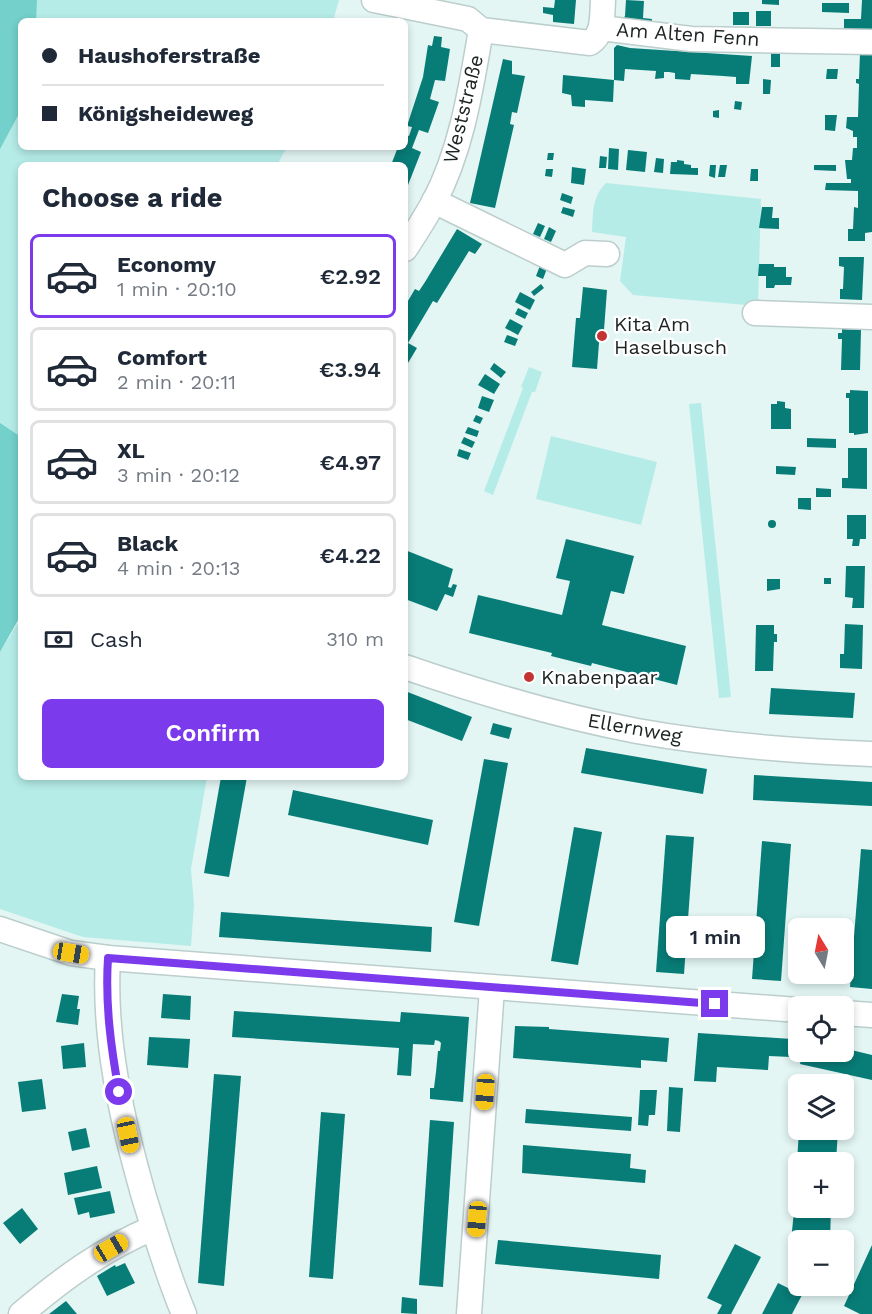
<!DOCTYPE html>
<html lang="en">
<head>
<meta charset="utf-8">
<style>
	:root { --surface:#fff; --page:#f2f2f3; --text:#1f2937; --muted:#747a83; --line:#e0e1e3; --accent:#7c3aed }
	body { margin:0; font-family:"Work Sans",sans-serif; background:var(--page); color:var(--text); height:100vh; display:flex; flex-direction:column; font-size:22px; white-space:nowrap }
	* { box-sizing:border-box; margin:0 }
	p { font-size:20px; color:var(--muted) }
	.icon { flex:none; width:33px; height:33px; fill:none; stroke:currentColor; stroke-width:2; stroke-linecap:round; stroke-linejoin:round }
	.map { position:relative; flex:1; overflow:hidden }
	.drawer { position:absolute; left:18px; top:162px; width:390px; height:618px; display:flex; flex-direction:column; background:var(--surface); border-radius:9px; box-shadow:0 3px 9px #0003 }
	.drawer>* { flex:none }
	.guide { position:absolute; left:18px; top:18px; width:390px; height:132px; border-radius:9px; box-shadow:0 3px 9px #0003; display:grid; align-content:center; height:132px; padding:0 24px; background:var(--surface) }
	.needle { width:39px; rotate:350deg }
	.fabs { position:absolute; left:788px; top:918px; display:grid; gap:12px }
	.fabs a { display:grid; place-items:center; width:66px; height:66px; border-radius:9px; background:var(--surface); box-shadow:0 3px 9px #0003; font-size:30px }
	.end { position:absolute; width:27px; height:27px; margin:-14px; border:8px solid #7c3aed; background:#fff; box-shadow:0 0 0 3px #fff }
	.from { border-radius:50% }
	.bubble { position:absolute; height:42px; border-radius:9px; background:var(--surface); box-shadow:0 3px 9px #0003; font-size:20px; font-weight:600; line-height:42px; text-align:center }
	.car { position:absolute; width:18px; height:36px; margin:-18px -9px; border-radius:8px; box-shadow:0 0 4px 2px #0007; background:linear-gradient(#f5c518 24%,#345 0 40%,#f5c518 0 76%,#345 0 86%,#f5c518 0) }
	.guide b { display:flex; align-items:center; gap:21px; height:57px; font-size:22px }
	.guide b+b { border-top:2px solid var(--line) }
	.guide i { width:15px; height:15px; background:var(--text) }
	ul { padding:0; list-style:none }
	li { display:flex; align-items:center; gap:18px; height:84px; margin:0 12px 9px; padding:0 12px; border:3px solid var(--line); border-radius:9px }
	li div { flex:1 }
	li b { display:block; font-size:22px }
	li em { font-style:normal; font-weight:600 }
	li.selected { border-color:var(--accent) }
	li>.icon { width:54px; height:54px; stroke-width:1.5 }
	h2 { padding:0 24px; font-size:27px; line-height:72px }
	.pay { display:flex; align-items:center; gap:15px; height:66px; padding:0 24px; font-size:22px }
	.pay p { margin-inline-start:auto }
	.action { display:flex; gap:12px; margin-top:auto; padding:12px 24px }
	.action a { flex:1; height:69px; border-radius:9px; background:var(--accent); color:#fff; font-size:24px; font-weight:600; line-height:69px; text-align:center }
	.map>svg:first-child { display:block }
	.green { fill:#b5ece8 }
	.forest { fill:#73d0ca }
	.building { fill:#087c77 }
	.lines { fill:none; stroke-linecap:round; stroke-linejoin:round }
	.minor-casing { stroke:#bccecc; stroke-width:27 }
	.minor { stroke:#fff; stroke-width:24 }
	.route { stroke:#7c3aed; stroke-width:8 }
	.poi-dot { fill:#c23331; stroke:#fff; stroke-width:2 }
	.labels { text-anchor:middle; stroke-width:4.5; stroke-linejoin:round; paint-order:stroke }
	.street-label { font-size:20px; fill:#1c2322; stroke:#fff }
	.poi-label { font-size:20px; fill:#1c2322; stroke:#fff; text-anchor:start }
</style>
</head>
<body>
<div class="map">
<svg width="872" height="1314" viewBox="0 0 872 1314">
	<rect width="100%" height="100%" fill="#e3f6f4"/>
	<!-- green -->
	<g class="green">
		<polygon points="21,0 339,0 333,21 21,21 21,147 287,147 277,165 21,165 21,490 0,477 0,96"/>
		<path d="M606,183l155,16 -3,107 -125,-11 -13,-14 6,-44 -34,-5c1,-17 0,-36 14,-49z"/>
		<polygon points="529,367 542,372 535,392 532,392 493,495 484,491 523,388 521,387"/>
		<polygon points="701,403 731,697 719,698 689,404"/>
		<polygon points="551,436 657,462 641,525 536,499"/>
		<polygon points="21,618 21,777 207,777 191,869 194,905 191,946 83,937 0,909 0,652"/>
	</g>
	<!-- forest -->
	<g class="forest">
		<polygon points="0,0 37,0 36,21 21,21 21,110 0,149"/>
		<polygon points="0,423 21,437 21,615 0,652"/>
	</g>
	<!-- building -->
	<g class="building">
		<polygon points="555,0 576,0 574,24 553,22 553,15 543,13 543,7 554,8"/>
		<polygon points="626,0 644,1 643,18 652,19 651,27 622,21 625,16"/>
		<polygon points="762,0 779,0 779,5 762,4"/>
		<polygon points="862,0 872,0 872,29 844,29 844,19 861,19"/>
		<polygon points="822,3 849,3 849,13 822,12"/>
		<rect x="756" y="11" width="15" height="15"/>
		<rect x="733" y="12" width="16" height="13"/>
		<polygon points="434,36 442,37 441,47 450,49 445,81 435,80 430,99 439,102 428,133 419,130 412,148 421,152 408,185 405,184 405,165 391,165 398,147 405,147 405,135 409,136 412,127 407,126 423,77 428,45 432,46"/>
		<polygon points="617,45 630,48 752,56 749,84 736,84 736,77 723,76 691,74 690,80 675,79 675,73 669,72 664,72 664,78 655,79 656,71 625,69 624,81 614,80 613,102 585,100 585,107 572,106 571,95 562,93 563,75 614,80 614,48"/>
		<rect x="771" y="53" width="9" height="14"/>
		<polygon points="860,53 872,54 872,232 865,233 865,241 848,241 848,229 853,229 854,207 858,208 858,191 825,190 826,183 851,183 851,179 847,179 845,160 852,160 853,148 857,148 857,137 853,137 853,131 846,128 847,117 858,117 859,84 856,83 856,79 859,79"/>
		<polygon points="503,59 512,61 512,74 525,76 517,113 512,112 510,124 514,125 495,208 470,203"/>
		<polygon points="827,69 838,69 837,79 826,79"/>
		<polygon points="763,79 771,80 770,94 763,94"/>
		<polygon points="735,101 742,102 741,110 734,109"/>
		<polygon points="719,110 719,118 713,117 713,111"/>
		<polygon points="825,115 837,115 835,131 825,130"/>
		<polygon points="609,148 619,149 618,170 608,169"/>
		<polygon points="628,150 647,152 645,172 626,170"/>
		<polygon points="548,153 554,153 553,160 547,160"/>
		<polygon points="600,156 607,157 606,168 599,168"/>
		<polygon points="656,158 664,159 663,173 654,172"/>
		<polygon points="677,160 684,161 684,164 691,165 691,168 698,168 698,175 670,174 671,162 677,162"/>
		<polygon points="710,165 716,165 715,178 709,176"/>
		<polygon points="720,165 727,165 725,177 718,177"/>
		<polygon points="814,165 836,165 836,171 814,170"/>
		<polygon points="572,167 586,169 584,185 571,183"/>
		<polygon points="546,169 553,169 552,177 545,176"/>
		<polygon points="751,169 758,169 758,181 750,181"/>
		<polygon points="562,193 573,197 571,204 560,200"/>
		<polygon points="563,207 575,210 573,217 561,213"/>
		<polygon points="762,207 773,207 772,218 779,218 779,229 759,228"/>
		<polygon points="538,223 545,226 540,237 533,234"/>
		<polygon points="549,227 556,231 551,242 544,239"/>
		<polygon points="457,229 482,244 475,254 469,251 437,303 433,301 408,343 417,348 405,368 405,306 415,289 419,291 425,282"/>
		<polygon points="839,257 864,257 862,300 840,299 840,289 843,289 844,267 839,266"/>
		<polygon points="541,263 548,266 543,279 536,276"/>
		<polygon points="759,264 774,264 774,267 786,267 786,277 792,277 791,285 775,285 774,288 766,288 766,276 758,276"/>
		<polygon points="541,284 544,288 534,296 531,292"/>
		<polygon points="583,287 607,290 604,330 600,330 597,369 572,367 576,318 580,318"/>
		<polygon points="520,292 535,300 530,310 515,302"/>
		<polygon points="518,308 528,313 525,319 515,314"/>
		<polygon points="510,319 523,326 518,335 505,328"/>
		<polygon points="842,329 861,330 860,370 841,370 842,339 838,339 838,333 842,333"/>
		<polygon points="507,335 518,339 515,346 504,342"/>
		<polygon points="494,363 506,372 501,378 490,369"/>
		<polygon points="485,374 500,384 494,394 478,385"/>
		<polygon points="850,390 868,391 868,433 854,435 854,433 849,433 849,398 846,398 846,393 850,393"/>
		<polygon points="482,396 494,400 489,412 478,408"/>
		<polygon points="777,401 785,402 785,408 791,409 791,429 771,429 771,404 777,404"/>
		<polygon points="476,415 483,418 480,424 473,421"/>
		<polygon points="468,427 479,431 477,437 465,433"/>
		<polygon points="464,437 475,442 472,448 461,443"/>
		<polygon points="807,438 836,439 836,448 807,447"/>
		<polygon points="848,448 867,448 867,489 842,488 842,478 848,478"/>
		<polygon points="459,449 471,453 468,460 457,456"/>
		<polygon points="776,466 796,467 795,475 776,474"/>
		<polygon points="816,488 831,489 831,497 816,497"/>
		<polygon points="798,498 811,498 811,510 798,509"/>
		<polygon points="847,515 866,515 866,539 860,539 859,546 852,546 853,539 847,539"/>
		<circle cx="772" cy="524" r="4"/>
		<polygon points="566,539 634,556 624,594 611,591 602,625 686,646 677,685 592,663 591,666 551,656 552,653 469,633 478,595 562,615 570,581 556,578"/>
		<polygon points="405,550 453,569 448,587 451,588 453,584 457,585 453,597 445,594 437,611 405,599"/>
		<polygon points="846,566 865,566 864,608 852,608 853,598 845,597"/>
		<rect x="824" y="578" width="7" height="6"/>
		<polygon points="767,579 780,579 780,589 767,591"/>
		<polygon points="845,624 863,625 862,669 840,668 840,654 844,654"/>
		<polygon points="756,625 774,625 774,634 777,634 777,642 774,642 773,671 755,671"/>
		<polygon points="771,688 855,693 853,718 769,714"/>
		<polygon points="405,691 472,717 462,741 405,719"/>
		<polygon points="493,723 512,728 509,739 490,734"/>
		<polygon points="586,748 707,769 703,794 581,773"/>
		<polygon points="484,759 508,763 479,926 454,922"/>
		<polygon points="754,775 872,782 872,806 753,800"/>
		<polygon points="221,777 247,777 229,877 204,873"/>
		<polygon points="293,790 433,820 428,845 288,815"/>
		<polygon points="574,827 602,832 578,965 551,961"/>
		<polygon points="666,835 694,837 684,974 656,972"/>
		<polygon points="762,841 791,844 781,981 752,979"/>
		<polygon points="861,849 872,850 872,989 850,987"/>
		<polygon points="221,912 432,927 431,952 219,937"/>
		<polygon points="62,994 79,996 77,1009 80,1009 78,1025 56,1022"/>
		<polygon points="163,994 191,996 190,1020 161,1018"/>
		<polygon points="234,1011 400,1022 401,1012 469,1017 463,1102 430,1099 430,1088 434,1088 436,1072 438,1051 440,1051 441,1043 439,1041 435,1040 434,1045 413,1044 411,1076 397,1075 399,1048 232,1037"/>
		<polygon points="515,1026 549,1027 549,1029 669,1038 667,1062 641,1060 641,1068 513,1058"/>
		<polygon points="698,1033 792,1039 791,1057 769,1056 768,1070 717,1067 716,1082 694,1081"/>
		<polygon points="149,1037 190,1039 188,1068 147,1065"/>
		<polygon points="84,1043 86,1067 63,1069 61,1046"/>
		<polygon points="843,1048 872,1055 872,1080 800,1064 803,1052 843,1052"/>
		<polygon points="214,1074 241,1076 224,1286 198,1283"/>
		<polygon points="42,1079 46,1109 22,1112 18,1082"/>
		<polygon points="669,1087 683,1088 680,1132 667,1131"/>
		<polygon points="640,1090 657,1090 655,1115 649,1115 648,1126 638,1125"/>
		<polygon points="526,1109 632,1117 631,1131 525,1123"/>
		<polygon points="321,1112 345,1114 333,1279 309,1277"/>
		<polygon points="430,1120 454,1122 443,1287 419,1285"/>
		<polygon points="86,1128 90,1147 72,1151 68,1132"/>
		<polygon points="799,1130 838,1130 836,1162 797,1162"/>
		<polygon points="523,1145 631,1154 630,1168 646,1170 645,1183 522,1173"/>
		<polygon points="97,1166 102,1188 68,1195 64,1173"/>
		<polygon points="110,1191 115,1213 90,1218 89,1212 78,1215 74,1198"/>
		<polygon points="796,1191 798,1191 798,1208 831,1208 830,1240 798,1240 798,1267 791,1266 792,1251 790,1251"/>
		<polygon points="22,1208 38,1229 20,1244 3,1223"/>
		<polygon points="498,1240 661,1255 659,1279 495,1264"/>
		<polygon points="735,1244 761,1257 731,1314 717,1314 722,1305 707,1298"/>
		<polygon points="872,1245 872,1314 860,1314 844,1306"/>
		<polygon points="125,1263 135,1283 107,1296 97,1276 115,1265 116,1267"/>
		<polygon points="778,1283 802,1295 792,1314 762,1314"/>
		<polygon points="402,1297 417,1299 417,1314 401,1313"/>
		<polygon points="66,1301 77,1314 49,1314"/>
	</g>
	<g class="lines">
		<!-- minor casing -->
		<g class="minor-casing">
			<g id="minor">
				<path d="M374,0l94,19 13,11 109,13c14,-9 12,-28 13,-43"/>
				<polyline points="601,28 691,39 872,42"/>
				<polyline points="434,201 565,265 585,253 607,254"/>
				<path d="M405,249c10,-15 20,-31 29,-47 28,-53 37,-114 47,-172"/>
				<polyline points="755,313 872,317"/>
				<path d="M405,667c76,26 153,49 232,64 78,14 156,20 235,23"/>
				<polyline points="0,929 71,953 108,958 798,1010"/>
				<path d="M108,958c-5,81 14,162 36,239 12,39 24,79 40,117"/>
				<polyline points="843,1013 872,1015"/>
				<path d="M21,1314c41,-35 82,-65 132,-86"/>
				<polyline points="469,1314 492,988"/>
			</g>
		</g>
		<!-- minor -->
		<use href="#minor" class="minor"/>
	</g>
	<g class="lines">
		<!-- route -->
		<path class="route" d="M119,1092c-8,-44 -14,-88 -11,-134l607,46"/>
	</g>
	<!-- markers -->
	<g class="poi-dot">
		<circle cx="602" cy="336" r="6"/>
		<circle cx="529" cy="677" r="6"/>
	</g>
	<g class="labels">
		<!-- street labels -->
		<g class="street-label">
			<text transform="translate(688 34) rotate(4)" y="7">Am Alten Fenn</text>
			<text transform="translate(463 109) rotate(-76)" y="7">Weststraße</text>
			<text transform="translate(635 728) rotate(10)" y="7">Ellernweg</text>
		</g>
		<!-- poi labels -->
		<g class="poi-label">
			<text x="614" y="331">Kita Am<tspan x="614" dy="23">Haselbusch</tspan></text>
			<text x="541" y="684">Knabenpaar</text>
		</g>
	</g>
</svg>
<div class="fabs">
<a><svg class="needle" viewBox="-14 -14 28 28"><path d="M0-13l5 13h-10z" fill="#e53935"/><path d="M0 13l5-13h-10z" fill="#747a83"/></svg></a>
<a><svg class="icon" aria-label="locate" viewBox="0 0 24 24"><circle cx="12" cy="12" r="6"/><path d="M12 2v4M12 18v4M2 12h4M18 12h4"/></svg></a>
<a><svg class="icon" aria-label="layers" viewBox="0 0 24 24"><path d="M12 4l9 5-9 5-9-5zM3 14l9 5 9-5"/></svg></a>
<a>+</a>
<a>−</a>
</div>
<i class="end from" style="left:119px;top:1092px"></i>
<i class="end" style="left:715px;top:1004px"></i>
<div class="bubble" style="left:666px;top:916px;width:99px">1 min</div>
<i class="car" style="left:71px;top:953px;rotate:99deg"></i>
<i class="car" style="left:485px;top:1092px;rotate:184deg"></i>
<i class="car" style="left:128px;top:1135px;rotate:168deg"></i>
<i class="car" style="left:477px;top:1219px;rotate:185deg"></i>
<i class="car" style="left:111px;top:1248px;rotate:60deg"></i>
<div class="guide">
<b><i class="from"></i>Haushoferstraße</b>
<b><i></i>Königsheideweg</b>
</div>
<section class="drawer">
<h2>Choose a ride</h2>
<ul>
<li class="selected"><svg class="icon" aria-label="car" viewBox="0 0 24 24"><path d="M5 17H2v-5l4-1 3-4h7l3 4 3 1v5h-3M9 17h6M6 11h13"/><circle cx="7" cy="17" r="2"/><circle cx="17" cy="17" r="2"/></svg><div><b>Economy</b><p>1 min · 20:10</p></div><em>€2.92</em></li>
<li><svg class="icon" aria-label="car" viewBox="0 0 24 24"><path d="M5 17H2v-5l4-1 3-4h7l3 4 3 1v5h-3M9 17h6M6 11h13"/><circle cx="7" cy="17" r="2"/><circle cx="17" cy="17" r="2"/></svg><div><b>Comfort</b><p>2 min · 20:11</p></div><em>€3.94</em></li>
<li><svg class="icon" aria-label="car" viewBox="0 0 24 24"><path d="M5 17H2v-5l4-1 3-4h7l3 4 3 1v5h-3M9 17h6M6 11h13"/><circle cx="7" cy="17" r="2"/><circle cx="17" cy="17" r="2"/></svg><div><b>XL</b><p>3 min · 20:12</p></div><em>€4.97</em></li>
<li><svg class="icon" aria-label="car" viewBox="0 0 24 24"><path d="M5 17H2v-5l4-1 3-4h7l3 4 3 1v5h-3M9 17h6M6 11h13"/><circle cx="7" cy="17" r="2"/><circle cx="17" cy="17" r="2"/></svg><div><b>Black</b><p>4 min · 20:13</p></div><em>€4.22</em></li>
</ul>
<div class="pay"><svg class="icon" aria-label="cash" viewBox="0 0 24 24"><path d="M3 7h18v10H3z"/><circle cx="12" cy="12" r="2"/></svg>Cash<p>310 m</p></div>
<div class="action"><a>Confirm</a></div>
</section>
</div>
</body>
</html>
